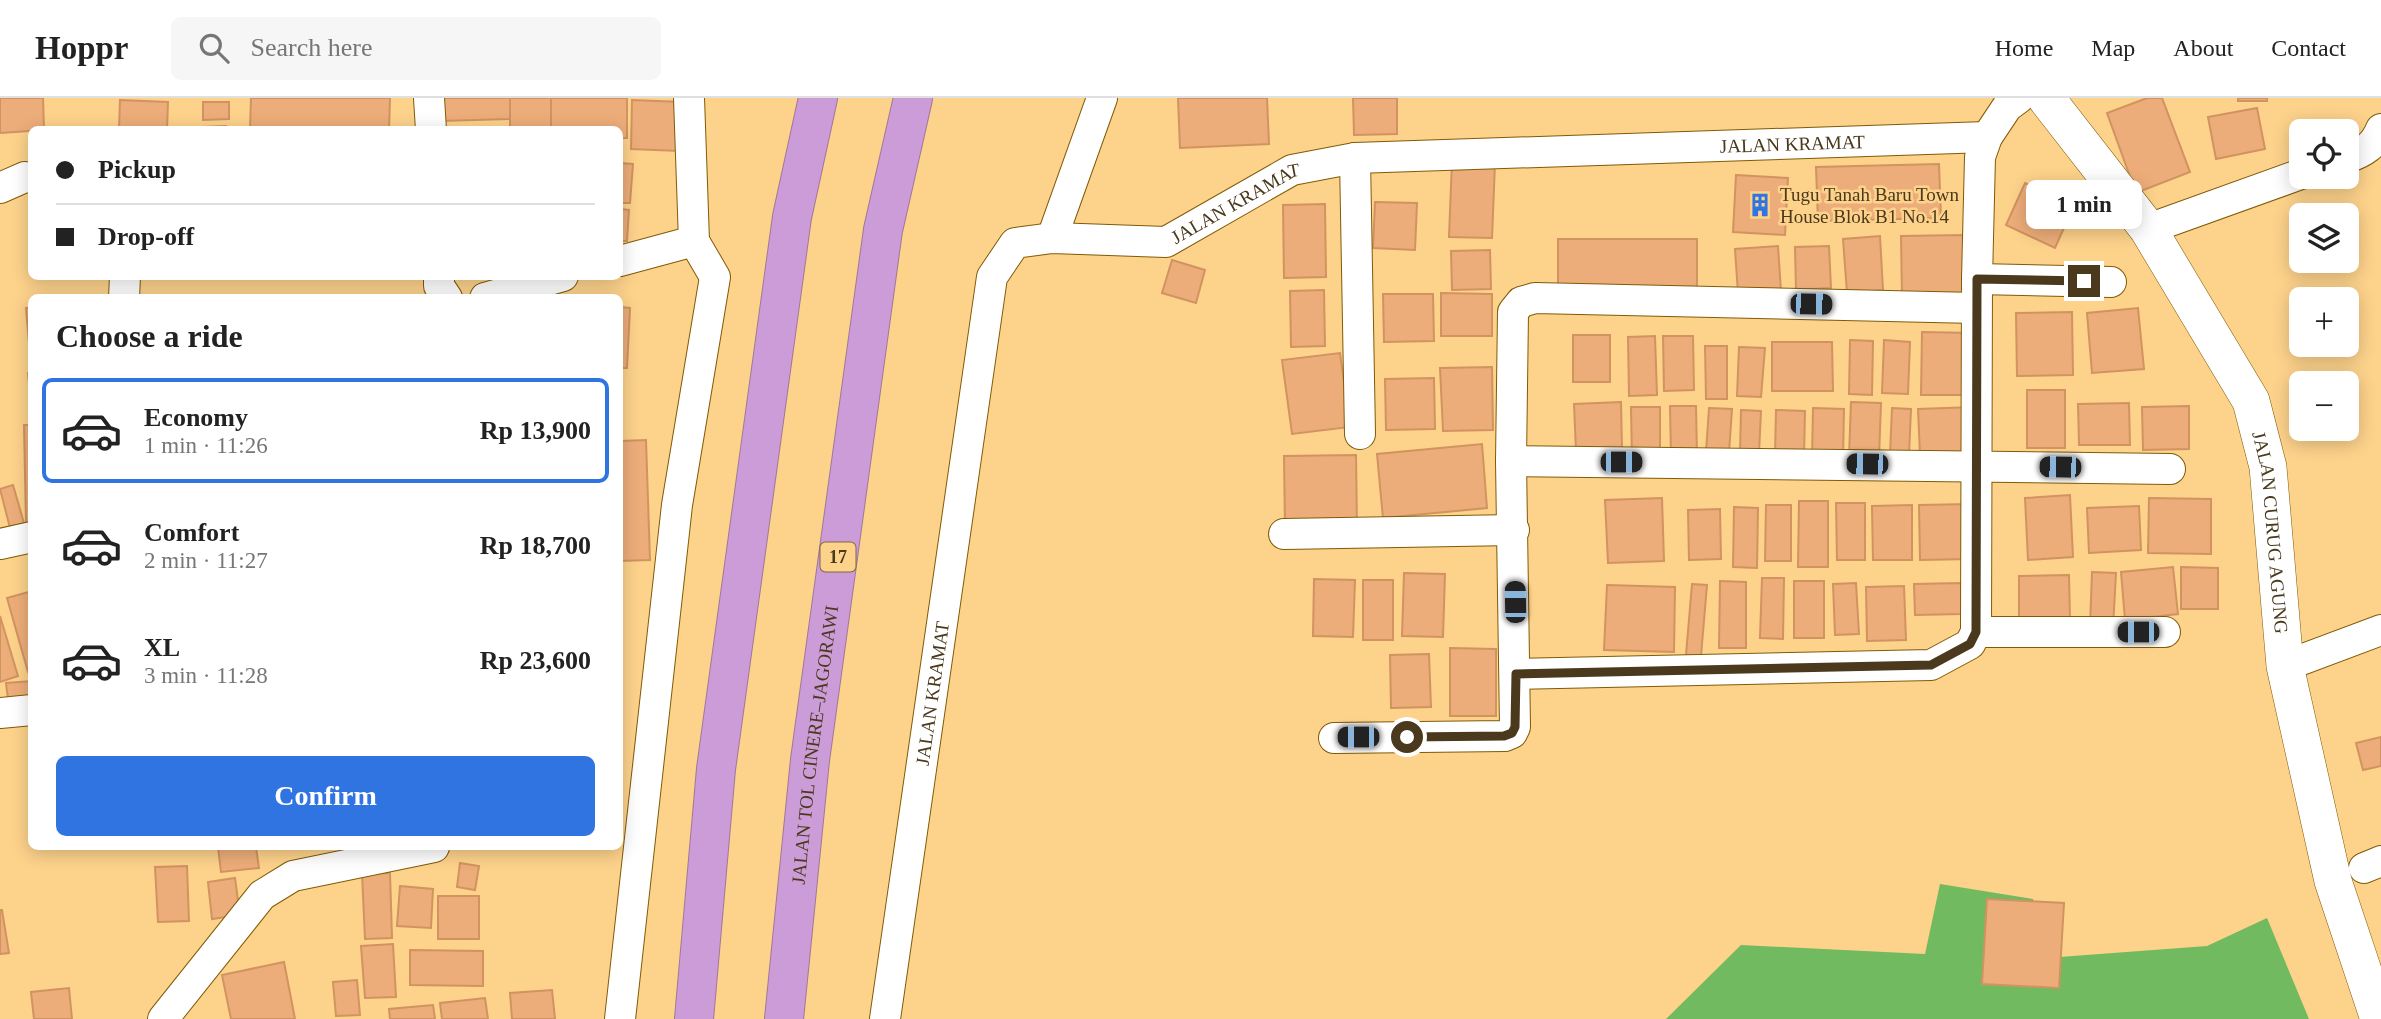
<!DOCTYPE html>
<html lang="en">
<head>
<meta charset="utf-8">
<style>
	:root { --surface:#fff; --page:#f6f6f6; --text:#222; --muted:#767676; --line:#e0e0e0; --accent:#2f74e1 }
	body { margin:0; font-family:Georgia,serif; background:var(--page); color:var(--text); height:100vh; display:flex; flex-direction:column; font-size:26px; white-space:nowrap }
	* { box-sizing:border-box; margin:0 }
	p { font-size:23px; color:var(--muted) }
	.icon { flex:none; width:38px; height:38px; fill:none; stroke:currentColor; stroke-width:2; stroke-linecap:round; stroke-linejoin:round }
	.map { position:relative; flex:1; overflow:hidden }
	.drawer { position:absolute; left:28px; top:196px; width:595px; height:556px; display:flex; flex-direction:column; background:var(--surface); border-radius:10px; box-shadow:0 4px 18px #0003 }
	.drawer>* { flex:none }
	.top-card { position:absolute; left:28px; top:28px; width:595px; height:154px; border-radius:10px; box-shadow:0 4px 18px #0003; display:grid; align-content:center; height:154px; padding:0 28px; background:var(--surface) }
	.tools { position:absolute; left:2289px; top:21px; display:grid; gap:14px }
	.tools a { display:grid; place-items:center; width:70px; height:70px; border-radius:10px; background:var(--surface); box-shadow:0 4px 18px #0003; font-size:35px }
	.end { position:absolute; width:32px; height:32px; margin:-16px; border:9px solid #4a391c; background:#fff; box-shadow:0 0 0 4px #fff }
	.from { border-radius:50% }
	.bubble { position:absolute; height:49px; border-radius:10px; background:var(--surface); box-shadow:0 4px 18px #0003; font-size:23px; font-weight:600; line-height:49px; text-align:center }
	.car { position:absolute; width:21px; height:42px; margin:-21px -10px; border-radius:9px; box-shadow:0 0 5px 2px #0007; background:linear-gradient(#222 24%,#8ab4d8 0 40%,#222 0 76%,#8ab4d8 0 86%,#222 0) }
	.top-card b { display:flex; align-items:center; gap:24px; height:66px; font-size:26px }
	.top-card b+b { border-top:2px solid var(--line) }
	.top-card i { width:18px; height:18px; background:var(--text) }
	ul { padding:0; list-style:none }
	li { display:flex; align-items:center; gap:21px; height:105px; margin:0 14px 10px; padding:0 14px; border:4px solid transparent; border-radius:10px }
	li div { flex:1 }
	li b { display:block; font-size:26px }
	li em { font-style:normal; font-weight:600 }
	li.current { border-color:var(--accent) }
	li>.icon { width:63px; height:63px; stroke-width:1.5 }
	h2 { padding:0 28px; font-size:32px; line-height:84px }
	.button { display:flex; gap:14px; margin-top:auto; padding:14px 28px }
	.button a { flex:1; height:80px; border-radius:10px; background:var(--accent); color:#fff; font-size:28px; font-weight:600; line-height:80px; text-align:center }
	header { display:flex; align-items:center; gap:42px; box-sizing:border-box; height:98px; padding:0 35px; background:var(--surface); border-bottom:2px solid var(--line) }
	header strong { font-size:33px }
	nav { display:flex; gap:38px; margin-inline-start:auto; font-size:24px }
	.search { width:490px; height:63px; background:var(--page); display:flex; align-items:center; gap:18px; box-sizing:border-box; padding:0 24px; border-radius:10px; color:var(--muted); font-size:26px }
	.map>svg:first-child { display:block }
	.forest { fill:#72ba60 }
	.building { fill:#edad7a; stroke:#d19360; stroke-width:2 }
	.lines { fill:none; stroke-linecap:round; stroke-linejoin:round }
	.minor-casing { stroke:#805b06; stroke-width:32 }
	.tertiary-casing { stroke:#805b06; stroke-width:38 }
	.motorway-casing { stroke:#9e7996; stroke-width:40 }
	.minor { stroke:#fff; stroke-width:30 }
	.tertiary { stroke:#fff; stroke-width:37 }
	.motorway { stroke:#cc9cd8; stroke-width:38 }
	.route { stroke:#4a391c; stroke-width:9 }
	.labels { text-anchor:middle; stroke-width:5; stroke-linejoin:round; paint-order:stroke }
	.shield { fill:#fdd28b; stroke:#80673d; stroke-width:2 }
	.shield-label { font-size:18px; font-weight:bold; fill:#4a391c }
	.street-label { font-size:19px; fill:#4a391c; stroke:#fdd28b }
	.poi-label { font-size:19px; fill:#4a391c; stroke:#fdd28b; text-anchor:start }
</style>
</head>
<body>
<header>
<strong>Hoppr</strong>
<div class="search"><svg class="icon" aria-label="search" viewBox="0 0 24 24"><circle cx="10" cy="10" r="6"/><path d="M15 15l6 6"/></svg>Search here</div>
<nav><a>Home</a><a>Map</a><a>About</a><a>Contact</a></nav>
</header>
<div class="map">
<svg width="2381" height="921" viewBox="0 0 2381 921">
	<rect width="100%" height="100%" fill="#fdd28b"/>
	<!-- forest -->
	<polygon class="forest" points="1940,786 2033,801 2046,860 2207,848 2267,820 2309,921 1666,921 1741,847 1925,856"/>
	<!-- building -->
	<g class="building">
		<polygon points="0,0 43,0 44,32 0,35"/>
		<polygon points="251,0 390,0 389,32 250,32"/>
		<polygon points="440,0 510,0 511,21 440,23"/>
		<rect x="510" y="0" width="41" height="32"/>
		<polygon points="551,0 627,0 627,40 620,40 620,32 551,32"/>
		<polygon points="1178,0 1267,0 1269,46 1180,50"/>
		<polygon points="1353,0 1397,0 1397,36 1354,37"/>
		<polygon points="2147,0 2162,0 2190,74 2136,95 2107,15"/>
		<rect x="2238" y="0" width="29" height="3"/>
		<polygon points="120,2 168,4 167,32 119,32"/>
		<polygon points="632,2 682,4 679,53 631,51"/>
		<polygon points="203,4 229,4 229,21 203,22"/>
		<polygon points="2257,10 2265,51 2216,61 2208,19"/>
		<polygon points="226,28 226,32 176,30"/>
		<polygon points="1452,63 1495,65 1492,140 1449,139"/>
		<polygon points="620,65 633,66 630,105 620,105"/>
		<polygon points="1939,66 1941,120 1818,123 1816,69"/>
		<polygon points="1736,77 1788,80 1785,137 1733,134"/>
		<polygon points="2025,85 2074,108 2055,150 2006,127"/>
		<polygon points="1375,104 1417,105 1415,152 1373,150"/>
		<polygon points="1325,106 1326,179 1284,180 1283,107"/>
		<polygon points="620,111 629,112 627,143 620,143"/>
		<polygon points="1964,137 1965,197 1902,198 1901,138"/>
		<polygon points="1880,138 1883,192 1847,195 1843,141"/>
		<polygon points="1558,141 1697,141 1697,193 1558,192"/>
		<polygon points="1778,148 1781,193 1738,196 1735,151"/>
		<polygon points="1829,148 1831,190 1796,192 1795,149"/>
		<polygon points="1490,152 1491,191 1452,192 1451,153"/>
		<polygon points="1172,162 1205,172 1196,205 1162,195"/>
		<polygon points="1324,192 1325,248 1291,249 1290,193"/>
		<polygon points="1441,195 1492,196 1492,238 1441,238"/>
		<polygon points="1383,196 1433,196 1434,243 1384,244"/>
		<polygon points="32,209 32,269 31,269 26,210"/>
		<polygon points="620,209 630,210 627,270 620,270"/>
		<polygon points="2138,210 2144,271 2092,275 2087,215"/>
		<polygon points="2072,214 2073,277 2017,278 2016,215"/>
		<polygon points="1922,234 1973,235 1972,297 1921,297"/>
		<rect x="1573" y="237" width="37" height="47"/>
		<polygon points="1655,238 1657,297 1629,298 1628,239"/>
		<polygon points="1663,238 1693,238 1694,292 1664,293"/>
		<polygon points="1850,242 1873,243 1872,297 1849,296"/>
		<polygon points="1884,242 1910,244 1908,296 1882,295"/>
		<polygon points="1772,244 1832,244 1833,293 1772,293"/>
		<polygon points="1705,248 1727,248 1727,301 1706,301"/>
		<polygon points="1739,249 1765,250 1761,299 1737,298"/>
		<polygon points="1340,255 1350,329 1292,336 1282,262"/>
		<polygon points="1492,269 1493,332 1443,333 1440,270"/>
		<polygon points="28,275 32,275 32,318"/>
		<polygon points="1434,280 1435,331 1386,332 1385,281"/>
		<rect x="2027" y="292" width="38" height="58"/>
		<polygon points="1621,304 1622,351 1576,353 1574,306"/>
		<polygon points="1851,304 1881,305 1879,360 1849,358"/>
		<polygon points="2129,305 2130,347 2079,347 2078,306"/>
		<polygon points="1670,308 1696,308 1697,358 1671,358"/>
		<polygon points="2189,308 2189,351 2143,352 2142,309"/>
		<polygon points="1631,309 1660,309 1660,361 1632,362"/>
		<polygon points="1974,309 1975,354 1920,357 1918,311"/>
		<polygon points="1709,310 1732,311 1729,355 1706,354"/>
		<polygon points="1813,310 1844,311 1843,361 1812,361"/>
		<polygon points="1892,310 1911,311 1909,357 1890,357"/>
		<polygon points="1741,312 1761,313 1759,355 1740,355"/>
		<polygon points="1776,312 1805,313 1804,358 1775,357"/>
		<polygon points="24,327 32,327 32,424 26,424"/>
		<polygon points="646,342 650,462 620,463 620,343"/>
		<polygon points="1482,346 1487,410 1383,420 1377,356"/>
		<polygon points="1356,357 1357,430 1285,431 1284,358"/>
		<polygon points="13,387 24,425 10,430 0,391"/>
		<polygon points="2070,397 2073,459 2028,462 2025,400"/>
		<polygon points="1662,400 1664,463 1608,465 1605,402"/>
		<polygon points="2149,400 2211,401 2211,456 2148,455"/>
		<polygon points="1799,403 1828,403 1828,469 1798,469"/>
		<polygon points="1836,405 1865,405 1865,462 1837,462"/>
		<polygon points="1971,406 1972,461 1920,462 1919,407"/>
		<polygon points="1766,407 1791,407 1791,463 1765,463"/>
		<polygon points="1912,407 1912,462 1873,462 1872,408"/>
		<polygon points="2139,408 2141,452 2089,455 2087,410"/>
		<polygon points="1734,409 1758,410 1757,470 1733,469"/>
		<polygon points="1720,411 1721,461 1689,462 1688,412"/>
		<polygon points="2173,469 2178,516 2125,522 2121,474"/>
		<polygon points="2181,469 2218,470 2218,511 2181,511"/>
		<polygon points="2092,474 2116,475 2113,530 2090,529"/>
		<polygon points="1404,475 1445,476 1443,539 1402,538"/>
		<polygon points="2069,477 2070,522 2019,523 2019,478"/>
		<polygon points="1762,480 1784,480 1783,541 1760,540"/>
		<polygon points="1314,481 1355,482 1353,539 1313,538"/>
		<rect x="1363" y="482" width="30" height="60"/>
		<polygon points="1720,483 1746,484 1746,550 1719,550"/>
		<rect x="1794" y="483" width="30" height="57"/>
		<polygon points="1856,485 1859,536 1835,537 1833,486"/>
		<polygon points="1961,485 1962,516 1915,517 1914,486"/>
		<polygon points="1692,486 1707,487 1701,558 1686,557"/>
		<polygon points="1607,487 1675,489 1674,554 1604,552"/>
		<polygon points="1904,488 1906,542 1867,543 1866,489"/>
		<polygon points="32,493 32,573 28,574 7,500"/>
		<polygon points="0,518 18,578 0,584"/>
		<polygon points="1450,550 1496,551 1496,618 1450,618"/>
		<polygon points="1429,556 1431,609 1391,610 1390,557"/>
		<polygon points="32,583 32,607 9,609 6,585"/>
		<polygon points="2381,639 2381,668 2363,672 2356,645"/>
		<polygon points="218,749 256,749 259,770 221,774"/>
		<polygon points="460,765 479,768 475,792 457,789"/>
		<polygon points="187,768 189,823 158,824 155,769"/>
		<polygon points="390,775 392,840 365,841 362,776"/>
		<polygon points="235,780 240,817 212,821 208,784"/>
		<polygon points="400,788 433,791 431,830 397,828"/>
		<rect x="438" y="798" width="41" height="43"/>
		<polygon points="1987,801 2064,805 2059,890 1982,886"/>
		<polygon points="0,812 2,812 9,855 0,856"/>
		<polygon points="393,846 396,899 365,900 361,848"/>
		<polygon points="410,852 483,853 483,888 410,887"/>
		<polygon points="284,864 295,921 231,921 222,877"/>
		<polygon points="357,882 360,917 336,918 333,884"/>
		<polygon points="69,890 72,921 34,921 31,894"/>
		<polygon points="552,892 555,921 512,921 510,895"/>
		<polygon points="485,900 488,921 442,921 440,905"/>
		<polygon points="433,907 435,921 390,921 389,911"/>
	</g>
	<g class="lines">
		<!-- minor casing -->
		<g class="minor-casing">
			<g id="minor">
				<polyline points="429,0 431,32"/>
				<polyline points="689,0 694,143"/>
				<polyline points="1355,60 1360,336"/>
				<path d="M2347,60c17,-6 27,-12 34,-29"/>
				<polyline points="0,90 25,79 32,80"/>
				<polyline points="2148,131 2301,76"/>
				<polyline points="1052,140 1102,0"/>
				<polyline points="620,163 694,143 715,179 677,407 620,921"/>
				<polyline points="439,178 439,188 447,200"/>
				<polyline points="1977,181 2111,184"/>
				<polyline points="124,200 125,178"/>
				<polyline points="485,200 563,178"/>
				<polyline points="1511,363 2170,371"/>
				<polyline points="1284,436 1514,432"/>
				<polyline points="0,446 32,439"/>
				<polyline points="1976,534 2165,534"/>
				<polyline points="2285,568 2381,532"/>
				<polyline points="1516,576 1931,567 1970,546 1976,534 1977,181 1980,59 1987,39 2007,9 2019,0"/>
				<polyline points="0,615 32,612"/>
				<polyline points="1334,640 1505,638 1512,635 1515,629 1511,363 1513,214 1521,204 1535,200 1976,210"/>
				<polyline points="2364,770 2381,763"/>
				<polyline points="163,921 262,797 293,778 434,749"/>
				<path id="s1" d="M885,921l107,-742 23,-34 37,-5 114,4 126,-72 63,-12 632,-21"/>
			</g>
		</g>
		<!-- tertiary casing -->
		<g class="tertiary-casing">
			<g id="tertiary">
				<path id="s2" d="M2046,0l102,131 103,172 17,66 17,199 48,215 46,138"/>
			</g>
		</g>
		<!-- motorway casing -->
		<g class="motorway-casing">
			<g id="motorway">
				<polyline points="694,921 716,671 792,119 818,0"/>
				<path id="s3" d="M784,921l26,-259 73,-530 30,-132"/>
			</g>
		</g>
		<!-- minor -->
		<use href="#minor" class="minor"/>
		<!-- tertiary -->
		<use href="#tertiary" class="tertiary"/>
		<!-- motorway -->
		<use href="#motorway" class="motorway"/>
	</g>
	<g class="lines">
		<!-- route -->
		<polyline class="route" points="1407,639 1504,638 1512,635 1515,629 1516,576 1931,567 1970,546 1976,534 1977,181 2084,183"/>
	</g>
	<!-- icons -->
	<defs>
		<g id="building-bare" transform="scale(1.89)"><path d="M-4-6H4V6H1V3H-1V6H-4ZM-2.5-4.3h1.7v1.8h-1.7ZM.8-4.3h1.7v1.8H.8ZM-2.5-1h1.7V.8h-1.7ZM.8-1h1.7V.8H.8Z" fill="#2f74e1" stroke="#fdd28b" stroke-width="2.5" paint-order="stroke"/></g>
	</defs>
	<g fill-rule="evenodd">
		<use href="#building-bare" x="1760" y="107"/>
	</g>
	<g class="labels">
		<!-- shield labels -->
		<rect class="shield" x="820.5" y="444.5" width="35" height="29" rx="5"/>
		<g class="shield-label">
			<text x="838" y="465">17</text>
		</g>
		<!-- street labels -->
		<g class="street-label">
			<text dy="7" stroke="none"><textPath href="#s1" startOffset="1589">JALAN KRAMAT</textPath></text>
			<text dy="7" stroke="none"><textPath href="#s1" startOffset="1022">JALAN KRAMAT</textPath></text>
			<text dy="7" stroke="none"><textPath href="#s2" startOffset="500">JALAN CURUG AGUNG</textPath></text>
			<text dy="7" stroke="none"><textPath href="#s1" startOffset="329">JALAN KRAMAT</textPath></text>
			<text dy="7" stroke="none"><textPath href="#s3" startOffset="276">JALAN TOL CINERE–JAGORAWI</textPath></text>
		</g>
		<!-- poi labels -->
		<g class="poi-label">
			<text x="1780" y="103">Tugu Tanah Baru Town<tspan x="1780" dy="22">House Blok B1 No.14</tspan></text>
		</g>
	</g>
</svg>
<div class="tools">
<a><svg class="icon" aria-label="locate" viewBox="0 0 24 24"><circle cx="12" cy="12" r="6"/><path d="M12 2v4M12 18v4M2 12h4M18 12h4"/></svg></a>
<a><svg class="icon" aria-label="layers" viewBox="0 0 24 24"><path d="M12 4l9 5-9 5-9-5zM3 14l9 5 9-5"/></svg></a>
<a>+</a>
<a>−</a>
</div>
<i class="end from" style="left:1407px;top:639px"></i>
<i class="end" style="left:2084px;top:183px"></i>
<div class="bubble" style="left:2026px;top:82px;width:116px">1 min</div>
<i class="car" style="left:1811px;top:206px;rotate:91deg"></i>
<i class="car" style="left:1621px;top:364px;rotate:90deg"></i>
<i class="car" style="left:1867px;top:366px;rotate:271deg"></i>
<i class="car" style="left:2060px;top:369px;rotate:271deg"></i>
<i class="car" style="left:1515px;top:504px;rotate:359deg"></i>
<i class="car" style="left:2138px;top:534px;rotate:270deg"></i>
<i class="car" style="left:1358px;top:639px;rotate:270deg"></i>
<div class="top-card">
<b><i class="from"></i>Pickup</b>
<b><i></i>Drop-off</b>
</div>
<section class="drawer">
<h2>Choose a ride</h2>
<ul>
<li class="current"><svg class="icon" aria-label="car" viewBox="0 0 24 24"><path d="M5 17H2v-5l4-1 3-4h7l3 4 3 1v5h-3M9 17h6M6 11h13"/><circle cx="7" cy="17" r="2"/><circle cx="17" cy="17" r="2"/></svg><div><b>Economy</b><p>1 min · 11:26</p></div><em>Rp 13,900</em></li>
<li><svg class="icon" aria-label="car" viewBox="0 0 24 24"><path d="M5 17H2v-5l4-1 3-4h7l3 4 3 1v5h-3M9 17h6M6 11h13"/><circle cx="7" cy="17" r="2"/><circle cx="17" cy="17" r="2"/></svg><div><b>Comfort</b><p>2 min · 11:27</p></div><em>Rp 18,700</em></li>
<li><svg class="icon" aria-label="car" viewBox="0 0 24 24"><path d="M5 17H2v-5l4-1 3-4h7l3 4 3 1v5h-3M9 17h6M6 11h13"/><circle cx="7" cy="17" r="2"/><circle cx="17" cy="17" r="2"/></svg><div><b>XL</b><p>3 min · 11:28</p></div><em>Rp 23,600</em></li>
</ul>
<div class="button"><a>Confirm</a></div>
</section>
</div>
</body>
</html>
